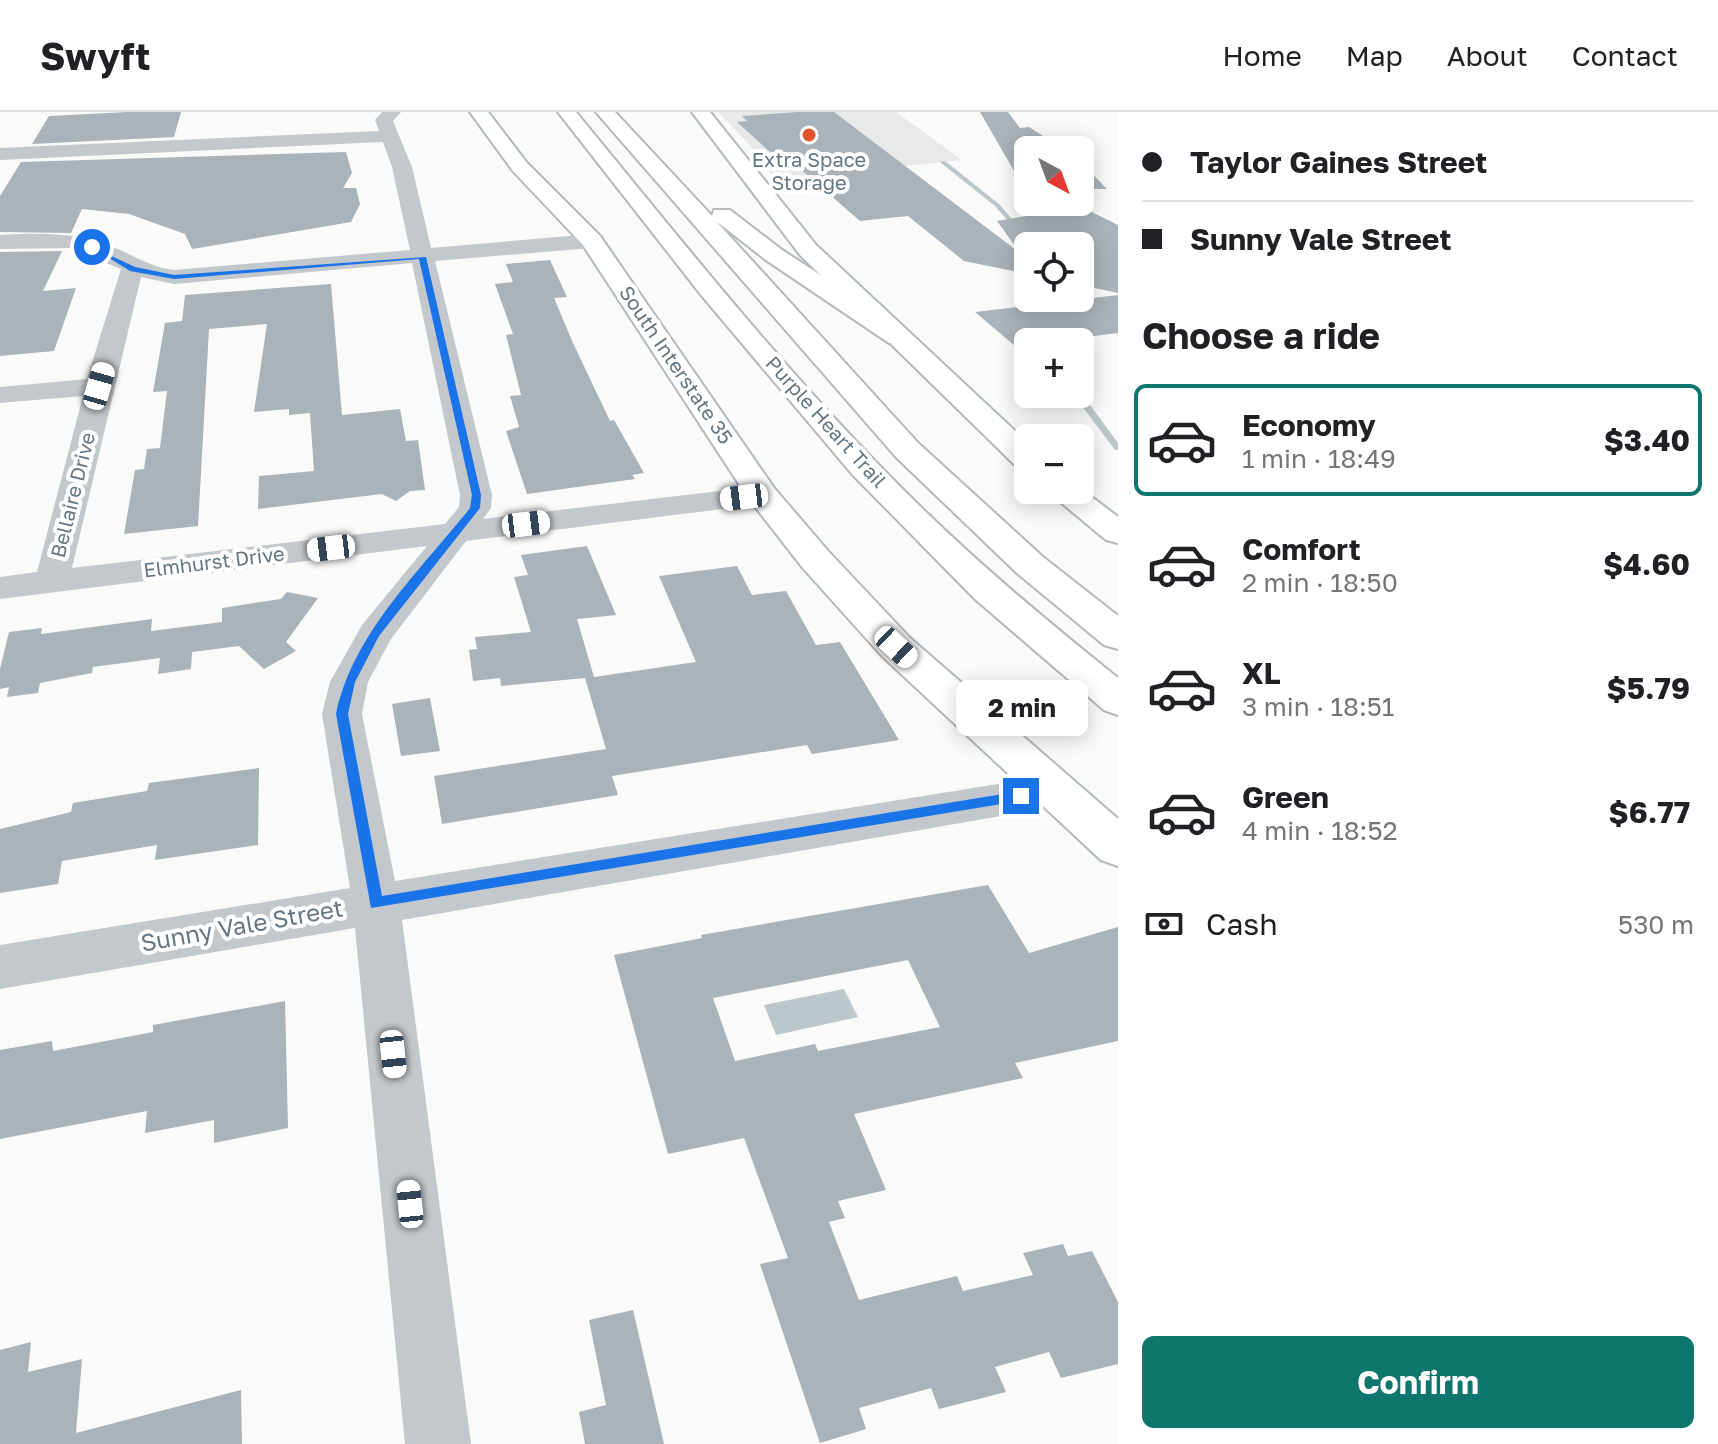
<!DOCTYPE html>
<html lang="en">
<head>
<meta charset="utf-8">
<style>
	:root { --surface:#fff; --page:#f6f6f6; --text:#202124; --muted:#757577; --line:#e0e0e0; --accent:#0f766e }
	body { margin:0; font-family:"Golos Text",sans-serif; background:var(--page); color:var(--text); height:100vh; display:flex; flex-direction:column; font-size:30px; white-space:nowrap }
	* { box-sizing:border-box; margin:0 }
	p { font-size:26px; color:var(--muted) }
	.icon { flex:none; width:44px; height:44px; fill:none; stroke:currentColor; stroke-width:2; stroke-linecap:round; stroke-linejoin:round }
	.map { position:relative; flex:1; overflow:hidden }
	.sheet { display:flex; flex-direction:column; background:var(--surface); width:600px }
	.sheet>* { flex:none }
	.guide { display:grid; align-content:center; height:176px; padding:0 24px; background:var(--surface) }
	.needle { width:52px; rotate:139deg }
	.tools { position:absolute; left:1014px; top:24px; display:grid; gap:16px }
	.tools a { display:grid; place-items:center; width:80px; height:80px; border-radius:12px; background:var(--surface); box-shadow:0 4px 20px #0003; font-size:40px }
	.end { position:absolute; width:36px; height:36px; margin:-18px; border:10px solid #1a73e8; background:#fff; box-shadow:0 0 0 4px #fff }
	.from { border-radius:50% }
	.bubble { position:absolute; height:56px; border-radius:12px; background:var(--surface); box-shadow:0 4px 20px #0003; font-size:26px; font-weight:700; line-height:56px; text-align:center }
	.car { position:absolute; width:24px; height:48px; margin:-24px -12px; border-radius:10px; box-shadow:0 0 6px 2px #0007; background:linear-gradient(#fff 24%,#345 0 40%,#fff 0 76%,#345 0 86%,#fff 0) }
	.guide b { display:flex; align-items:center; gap:28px; height:76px; font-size:30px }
	.guide b+b { border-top:2px solid var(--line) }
	.guide i { width:20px; height:20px; background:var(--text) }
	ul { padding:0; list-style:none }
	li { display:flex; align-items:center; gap:24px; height:112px; margin:0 16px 12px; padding:0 8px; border:4px solid transparent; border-radius:12px }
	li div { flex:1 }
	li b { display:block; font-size:30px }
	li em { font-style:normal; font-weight:700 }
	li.selected { border-color:var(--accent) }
	li>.icon { width:72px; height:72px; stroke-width:1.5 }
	h2 { padding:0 24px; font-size:36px; line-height:96px }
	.pay { display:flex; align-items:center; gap:20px; height:88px; padding:0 24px; font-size:30px }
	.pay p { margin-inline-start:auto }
	.action { display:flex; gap:16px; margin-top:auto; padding:16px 24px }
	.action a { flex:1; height:92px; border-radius:12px; background:var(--accent); color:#fff; font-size:32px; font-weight:700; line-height:92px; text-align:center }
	header { display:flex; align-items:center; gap:48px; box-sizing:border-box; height:112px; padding:0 40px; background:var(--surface); border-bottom:2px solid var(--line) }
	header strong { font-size:38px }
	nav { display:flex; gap:44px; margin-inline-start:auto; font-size:28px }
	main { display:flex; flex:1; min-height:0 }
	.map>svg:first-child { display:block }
	.built { fill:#e8e9e9 }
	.water { fill:#bbc7cb }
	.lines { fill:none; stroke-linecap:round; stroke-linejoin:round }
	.stream { fill:#bbc7cb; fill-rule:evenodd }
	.building { fill:#aab3b9; fill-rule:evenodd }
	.secondary-casing { stroke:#b3babf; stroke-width:4 }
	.highway-casing { stroke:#b4b9bd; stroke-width:4 }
	.street { fill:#c3c8cc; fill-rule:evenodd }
	.secondary { fill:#fff; fill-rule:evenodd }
	.highway { fill:#fff; fill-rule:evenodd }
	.route { fill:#1a73e8 }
	.poi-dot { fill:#e4572e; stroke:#fff; stroke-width:3 }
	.labels { text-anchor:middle; stroke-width:8; stroke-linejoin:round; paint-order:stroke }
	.far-poi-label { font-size:20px; fill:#657683; stroke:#fff }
	.far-street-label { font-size:20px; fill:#657683; stroke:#fff }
	.street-label { font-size:24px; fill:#657683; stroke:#fff }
</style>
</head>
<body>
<header>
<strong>Swyft</strong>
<nav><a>Home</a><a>Map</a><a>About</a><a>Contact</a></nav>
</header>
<main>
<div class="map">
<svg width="1118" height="1332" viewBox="0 0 1118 1332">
	<rect width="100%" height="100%" fill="#fafaf8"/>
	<!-- built -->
	<polygon class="built" points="718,0 896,0 962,48 775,68 747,30"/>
	<!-- water -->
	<polygon class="water" points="844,877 858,905 776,923 764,893"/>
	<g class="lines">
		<!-- stream -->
		<g class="stream">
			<polygon points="941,49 945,49 999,92 1019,115 1019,117 1015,117 995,94 941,51"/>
			<polygon points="1076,282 1082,282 1118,331 1118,338 1115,338 1076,286"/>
		</g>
	</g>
	<!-- building -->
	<g class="building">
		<polygon points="128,0 181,0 174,25 32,32 49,4"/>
		<polygon points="798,0 834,0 1020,141 997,109 1039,102 1032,90 1071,90 1118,113 1118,181 1080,173 1080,134 1028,134 1028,162 964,149 908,104 860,109 790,48 780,49 737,10 747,9 742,4"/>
		<polygon points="980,0 1008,0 1020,16 1029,15 1065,38 1028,38 1028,83"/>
		<polygon points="346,40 352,61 343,76 356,76 360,92 351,110 192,137 185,122 129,102 82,97 71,121 0,120 0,84 21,50"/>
		<polygon points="1080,49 1107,77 1080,77"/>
		<polygon points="62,139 43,179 76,176 54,239 0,244 0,140"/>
		<polygon points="550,148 567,185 554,186 573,231 610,309 614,308 644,361 632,363 635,367 527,382 506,319 519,315 510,284 521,283 506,223 513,222 495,172 513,170 506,152"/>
		<polygon points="331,172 342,303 400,297 406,329 418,328 425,378 410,379 396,389 382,382 258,397 259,364 314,359 310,301 289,303 289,297 254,300 267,212 209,217 198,414 124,422 135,358 144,357 147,337 160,336 167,279 153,280 165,211 182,209 185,183"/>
		<polygon points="1118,183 1118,221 1015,234 975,200"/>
		<polygon points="587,434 616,503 577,507 594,565 696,550 659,464 737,454 752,483 786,479 816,533 840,530 899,628 812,642 807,633 612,664 618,683 442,712 434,664 606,637 585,566 501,574 500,566 473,569 469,538 477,537 475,525 531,520 514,465 528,463 521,443"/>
		<polygon points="287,480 318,486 286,530 296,539 264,557 239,534 192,540 191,557 158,562 160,546 93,555 92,561 40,571 38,581 7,585 9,575 0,577 0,557 9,520 42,516 41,522 152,507 151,519 222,510 222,496 281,487"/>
		<polygon points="430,586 440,639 401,644 392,592"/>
		<polygon points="259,656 258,733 155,748 157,733 62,749 58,772 0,781 0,717 71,700 73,691 147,679 149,671"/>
		<path d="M988,773l41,68 89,-26v114l-103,22 8,15 -169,36 32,76 -48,11 7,17 -16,4 30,78 98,-24 6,15 70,-16 -10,-22 40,-9 5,12 24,-5 26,51v62l-57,14 -12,-26 -54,15 11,25 -67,17 -8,-21 -72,20 7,21 -46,14 -60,-179 28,-6 -44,-120 -76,16 -54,-199 88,-17 -1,-3zM908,848l32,67 -122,24 -3,-7 -80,17 -22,-63z"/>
		<polygon points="285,889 288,1016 214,1031 214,1008 145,1021 147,999 0,1027 0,938 52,929 53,939 153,920 153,913"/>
		<polygon points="633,1198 664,1332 585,1332 579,1300 606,1293 589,1208"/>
		<polygon points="31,1230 28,1260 82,1247 76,1321 241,1278 242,1332 0,1332 0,1238"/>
	</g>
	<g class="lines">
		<!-- secondary casing -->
		<g class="secondary-casing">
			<g id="secondary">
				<polygon points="470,0 488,0 527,51 600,124 774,376 828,439 910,526 1118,707 1118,754 1101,748 882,544 802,455 746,383 583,133 513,59"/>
				<polygon points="692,0 710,0 816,133 1028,331 1028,357 1017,355 800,143"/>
				<polygon points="1080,376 1118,405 1118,431 1106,428 1046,378"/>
			</g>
		</g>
		<!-- highway casing -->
		<g class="highway-casing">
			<g id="highway">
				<path d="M558,0h18c113,138 224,279 353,403 60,58 124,111 189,163v37l-14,-5 -129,-111 -123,-125 -150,-178z"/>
				<polygon points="596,0 615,0 712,104 714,98 730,98 782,138 907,219 911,225 907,231 889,231 766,148 716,109 918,331 1043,445 1118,504 1118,537 1104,533 1017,461 896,345"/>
			</g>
		</g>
		<!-- street -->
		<path class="street" d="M382,0h19l-8,9 19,46 19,81 161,-14 11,7 -11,7 -157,13 57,234 -1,13 -8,11 279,-33 11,2 5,7 -5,7 -11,2 -296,37 -75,98 -23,43 -6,32 33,167 658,-106 15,4 6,12 -6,12 -15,4 -651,113 69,524h-66l-50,-516 -355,61v-44l350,-57 -28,-174 8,-32 32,-57 65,-79 -427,53v-22l37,-5 46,-176 -83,7v-16l87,-8 34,-110 -51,-21 -70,1v-14c36,-2 71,-3 105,9 24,8 43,23 69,26l236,-20 -18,-83 -9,-25 -383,18v-12l379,-17 -4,-11zM412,151l48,232 -1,12 -14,17 -373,44 69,-291 33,7z"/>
		<!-- secondary -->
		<use href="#secondary" class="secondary"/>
		<!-- highway -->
		<use href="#highway" class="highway"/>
	</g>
	<!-- route -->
	<path class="route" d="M90,134l45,21 39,8 252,-18 55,238 -1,13 -101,128 -24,46 -7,32 34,182 639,-105 7,5 -2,4 -655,108 -35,-194c17,-81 84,-143 134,-206l2,-13 -53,-236 -245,20 -44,-8z"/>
	<!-- markers -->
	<circle class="poi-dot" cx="809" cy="23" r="8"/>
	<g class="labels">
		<!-- far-poi labels -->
		<g class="far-poi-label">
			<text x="809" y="55">Extra Space<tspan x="809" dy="23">Storage</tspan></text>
		</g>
		<!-- far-street labels -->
		<g class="far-street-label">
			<text transform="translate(676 253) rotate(56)" y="7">South Interstate 35</text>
			<text transform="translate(826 310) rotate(48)" y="7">Purple Heart Trail</text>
			<text transform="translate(73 383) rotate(-76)" y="7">Bellaire Drive</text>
			<text transform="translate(214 450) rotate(-7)" y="7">Elmhurst Drive</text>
		</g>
		<!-- street labels -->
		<g class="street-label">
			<text transform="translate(242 814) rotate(-10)" y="8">Sunny Vale Street</text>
		</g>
	</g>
</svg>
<div class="tools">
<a><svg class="needle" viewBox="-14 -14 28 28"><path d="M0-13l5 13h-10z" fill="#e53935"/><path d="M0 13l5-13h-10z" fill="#757577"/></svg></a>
<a><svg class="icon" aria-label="locate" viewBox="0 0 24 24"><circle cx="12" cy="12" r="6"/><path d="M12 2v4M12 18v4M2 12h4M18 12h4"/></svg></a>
<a>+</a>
<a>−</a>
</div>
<i class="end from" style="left:92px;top:135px"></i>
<i class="end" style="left:1021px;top:684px"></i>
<div class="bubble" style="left:956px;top:568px;width:132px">2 min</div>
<i class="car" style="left:99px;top:274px;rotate:16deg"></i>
<i class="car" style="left:744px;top:385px;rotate:263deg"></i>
<i class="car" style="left:526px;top:412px;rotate:83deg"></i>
<i class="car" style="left:331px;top:436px;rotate:263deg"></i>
<i class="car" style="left:896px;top:535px;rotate:133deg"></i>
<i class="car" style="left:393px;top:942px;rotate:174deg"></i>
<i class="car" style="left:410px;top:1092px;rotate:354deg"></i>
</div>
<section class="sheet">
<div class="guide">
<b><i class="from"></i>Taylor Gaines Street</b>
<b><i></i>Sunny Vale Street</b>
</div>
<h2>Choose a ride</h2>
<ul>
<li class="selected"><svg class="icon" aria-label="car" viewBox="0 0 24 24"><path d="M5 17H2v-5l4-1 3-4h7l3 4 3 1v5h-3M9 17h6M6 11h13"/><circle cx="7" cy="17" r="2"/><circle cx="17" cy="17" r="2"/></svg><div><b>Economy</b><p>1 min · 18:49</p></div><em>$3.40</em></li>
<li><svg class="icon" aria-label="car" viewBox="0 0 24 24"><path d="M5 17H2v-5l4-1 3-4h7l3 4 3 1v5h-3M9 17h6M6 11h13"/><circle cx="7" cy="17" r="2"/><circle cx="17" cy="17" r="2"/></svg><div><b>Comfort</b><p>2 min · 18:50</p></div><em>$4.60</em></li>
<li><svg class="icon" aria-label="car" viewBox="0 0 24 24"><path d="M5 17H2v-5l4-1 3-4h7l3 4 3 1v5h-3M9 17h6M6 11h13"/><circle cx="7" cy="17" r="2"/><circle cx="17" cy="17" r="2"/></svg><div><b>XL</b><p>3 min · 18:51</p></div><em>$5.79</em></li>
<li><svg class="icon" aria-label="car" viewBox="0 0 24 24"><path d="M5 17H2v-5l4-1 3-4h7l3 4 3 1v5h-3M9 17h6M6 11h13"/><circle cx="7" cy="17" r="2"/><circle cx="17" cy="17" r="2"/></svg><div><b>Green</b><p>4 min · 18:52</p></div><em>$6.77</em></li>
</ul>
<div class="pay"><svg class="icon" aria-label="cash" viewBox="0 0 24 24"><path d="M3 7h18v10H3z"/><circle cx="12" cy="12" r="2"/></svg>Cash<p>530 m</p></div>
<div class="action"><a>Confirm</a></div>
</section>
</main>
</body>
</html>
